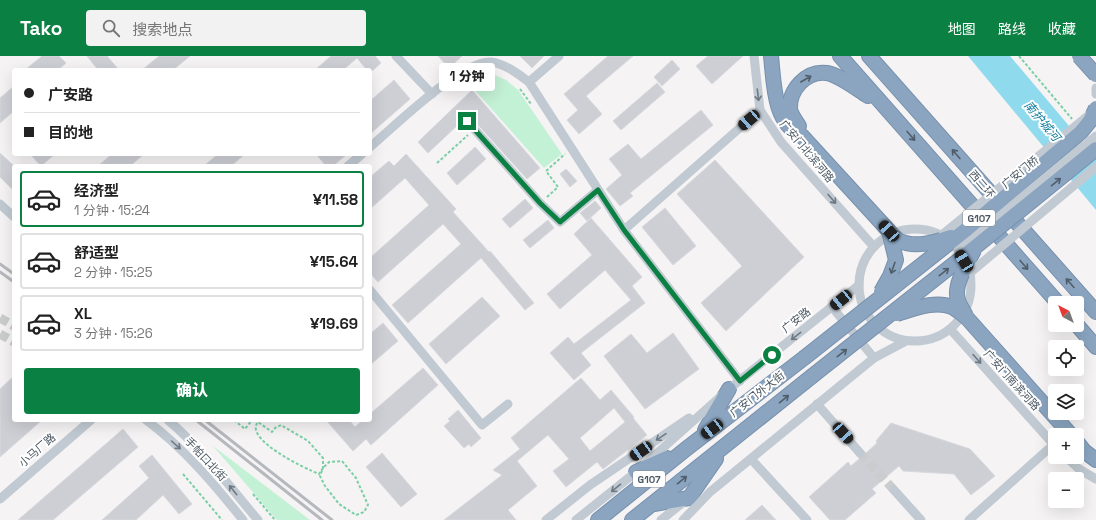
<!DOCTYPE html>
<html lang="zh">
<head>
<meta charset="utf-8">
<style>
	:root { --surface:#fff; --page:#f2f2f2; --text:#222; --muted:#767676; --line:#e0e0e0; --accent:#0b8043 }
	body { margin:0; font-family:"Space Grotesk","Noto Sans SC",sans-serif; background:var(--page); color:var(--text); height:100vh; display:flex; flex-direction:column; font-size:15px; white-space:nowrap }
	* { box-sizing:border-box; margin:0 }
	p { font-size:13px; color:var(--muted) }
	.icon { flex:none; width:22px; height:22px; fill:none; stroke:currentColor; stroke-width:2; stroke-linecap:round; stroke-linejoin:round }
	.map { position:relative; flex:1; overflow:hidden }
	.side { position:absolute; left:12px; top:108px; width:360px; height:258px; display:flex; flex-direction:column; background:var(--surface); border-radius:4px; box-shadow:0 4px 16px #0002 }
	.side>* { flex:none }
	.banner { position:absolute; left:12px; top:12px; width:360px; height:88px; border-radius:4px; box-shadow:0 4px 16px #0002; display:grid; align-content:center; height:88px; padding:0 12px; background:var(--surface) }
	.needle { width:26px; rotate:319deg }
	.buttons { position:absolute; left:1048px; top:240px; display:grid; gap:8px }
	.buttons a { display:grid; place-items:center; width:36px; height:36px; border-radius:4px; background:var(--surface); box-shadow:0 4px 16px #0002; font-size:20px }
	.end { position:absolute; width:18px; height:18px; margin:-9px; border:5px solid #0b8043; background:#fff; box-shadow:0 0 0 2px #fff }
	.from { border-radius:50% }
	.bubble { position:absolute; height:28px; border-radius:4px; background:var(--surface); box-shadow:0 4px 16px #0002; font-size:13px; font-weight:800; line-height:28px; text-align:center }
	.car { position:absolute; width:12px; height:24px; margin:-12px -6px; border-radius:5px; box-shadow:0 0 3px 1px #0007; background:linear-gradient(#222 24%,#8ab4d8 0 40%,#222 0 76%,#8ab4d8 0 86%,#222 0) }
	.banner b { display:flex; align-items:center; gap:14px; height:38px; font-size:15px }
	.banner b+b { border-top:1px solid var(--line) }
	.banner i { width:10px; height:10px; background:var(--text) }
	ul { padding:7px 0 0; list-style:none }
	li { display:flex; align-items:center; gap:12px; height:56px; margin:0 8px 6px; padding:0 4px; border:2px solid var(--line); border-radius:4px }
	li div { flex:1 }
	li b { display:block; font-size:15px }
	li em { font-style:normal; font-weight:800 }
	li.active { border-color:var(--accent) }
	li>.icon { width:36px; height:36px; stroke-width:1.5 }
	.action { display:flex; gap:8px; margin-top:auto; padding:8px 12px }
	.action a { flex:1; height:46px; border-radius:4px; background:var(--accent); color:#fff; font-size:16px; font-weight:800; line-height:46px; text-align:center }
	header { display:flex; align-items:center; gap:24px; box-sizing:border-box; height:56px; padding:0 20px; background:var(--accent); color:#fff }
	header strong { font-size:19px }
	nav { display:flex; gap:22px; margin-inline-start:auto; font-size:14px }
	.search { width:280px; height:36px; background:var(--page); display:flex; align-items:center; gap:10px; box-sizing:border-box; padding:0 14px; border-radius:4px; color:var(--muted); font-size:15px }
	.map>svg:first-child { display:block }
	.green { fill:#c3f1d5 }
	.water { fill:#90daee }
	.building { fill:#cdcfd5; stroke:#d7d9de; fill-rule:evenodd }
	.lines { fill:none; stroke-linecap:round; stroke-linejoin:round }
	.minor-tunnel { stroke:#caccce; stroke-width:9; stroke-dasharray:9 4.5; stroke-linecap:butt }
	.highway-casing { stroke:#7690ad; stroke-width:16 }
	.path { stroke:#7ad0a6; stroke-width:2; stroke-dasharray:3 2; stroke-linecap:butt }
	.minor { stroke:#c1cad2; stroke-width:9 }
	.highway { stroke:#8ba5c1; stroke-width:14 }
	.rail { stroke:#b5b8bd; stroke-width:3 }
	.highway-bridge-casing { stroke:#7690ad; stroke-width:16; stroke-linecap:butt }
	.minor-bridge { stroke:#c1cad2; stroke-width:9 }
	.highway-bridge { stroke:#8ba5c1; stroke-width:14 }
	.oneway { stroke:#505e6b }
	.oneway2 { stroke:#6e7983 }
	.route { stroke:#0b8043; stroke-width:5 }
	.labels { text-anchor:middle; stroke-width:4; stroke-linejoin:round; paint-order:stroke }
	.shield { fill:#fff; stroke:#808990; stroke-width:1 }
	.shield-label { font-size:10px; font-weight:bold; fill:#4a5661 }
	.street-label { font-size:11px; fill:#4a5661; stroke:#fff }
	.water-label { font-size:12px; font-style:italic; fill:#0c7c9b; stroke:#fff }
</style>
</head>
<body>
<header>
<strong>Tako</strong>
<div class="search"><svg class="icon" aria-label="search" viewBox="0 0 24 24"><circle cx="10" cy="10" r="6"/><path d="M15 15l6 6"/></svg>搜索地点</div>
<nav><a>地图</a><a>路线</a><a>收藏</a></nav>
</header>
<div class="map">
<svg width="1096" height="464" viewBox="0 0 1096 464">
	<rect width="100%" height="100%" fill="#f5f3f3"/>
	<!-- green -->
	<g class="green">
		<polygon points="476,16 488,16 506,24 518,34 562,98 544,112 464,22"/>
		<polygon points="213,390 310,464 277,464"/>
	</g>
	<!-- water -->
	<polygon class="water" points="968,0 1010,0 1096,102 1096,154"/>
	<!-- building -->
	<g class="building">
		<polygon points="42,0 59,0 66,7 58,14 25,14"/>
		<polygon points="87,0 107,0 119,14 98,14"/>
		<polygon points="159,0 190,0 173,14 142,14"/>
		<polygon points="331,0 375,0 381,7 370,17 370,14 367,14 357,2 343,14 315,14"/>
		<polygon points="438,0 462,0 449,12"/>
		<polygon points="520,0 544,0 532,12"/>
		<polygon points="608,0 633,0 586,40 602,58 579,78 567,64 578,54 564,38"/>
		<polygon points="708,0 743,0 712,28 696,10"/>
		<polygon points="672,4 680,13 662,30 654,21"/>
		<polygon points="394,24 410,43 370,78 370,45"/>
		<polygon points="657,27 665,36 621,74 613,65"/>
		<polygon points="14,30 14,55 0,67 0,42"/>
		<polygon points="472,34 540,112 527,123 469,59 463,61 461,66 428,97 418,86"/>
		<polygon points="701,54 713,69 630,137 633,140 620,150 606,133 622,119 609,103 628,88 641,103"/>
		<polygon points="475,91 486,103 457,129 447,117"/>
		<polygon points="0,97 14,110 14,135 0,121"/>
		<polygon points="30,98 55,98 41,110"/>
		<polygon points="112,98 144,98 130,110 98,110"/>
		<polygon points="218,98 245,98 231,110 204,110"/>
		<polygon points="316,98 347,98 333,110 326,110"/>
		<polygon points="406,98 456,153 453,156 489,196 490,195 534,247 525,254 481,202 408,267 392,249 461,188 443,168 378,226 370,217 370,202 429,149 405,122 370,153 370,121 389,105 394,110"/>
		<polygon points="715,104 804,201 726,275 701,247 742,210 677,138"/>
		<polygon points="566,113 577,125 570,131 560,118"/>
		<polygon points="525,143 533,152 510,172 502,163"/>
		<polygon points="595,145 601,152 587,165 580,157"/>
		<polygon points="665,152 696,190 673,209 642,171"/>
		<polygon points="591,162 642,221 632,230 645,247 581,297 591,309 574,324 550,297 568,281 574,288 631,244 605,214 560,253 547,238 592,199 574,178"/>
		<polygon points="548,164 554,172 530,192 523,184"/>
		<polygon points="482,241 500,260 446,308 429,288"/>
		<polygon points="383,267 398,285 370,309 370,278"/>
		<polygon points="673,277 699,313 645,353 604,300 631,278 647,297"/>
		<polygon points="423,312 438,329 371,389 366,383 353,395 326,364 349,364 355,371 363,364 370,364 370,358"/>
		<polygon points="14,320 14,364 42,364 0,401 0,333"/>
		<path d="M581,322l19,22 11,-10 23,27 -1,1 14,17 -44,34 -6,-7 -31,25 -13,-16 16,-12 -21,-24 -31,26 20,25 -29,24 8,10h-72l58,-45 -9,-5 27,-21 -9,-11zM614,352l11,14 -35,29 -10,-13z"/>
		<polygon points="458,354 481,382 471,391 469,388 464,392 444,370 450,365 448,363"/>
		<polygon points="891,367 970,393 995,420 971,439 954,418 903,415 899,410 872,433 876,437 845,464 830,464 809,441 848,406 851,410 859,403 864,401 866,397 877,387 876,385"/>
		<polygon points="123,373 138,391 53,464 18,464"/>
		<polygon points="382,397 417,438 401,451 366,411"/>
		<polygon points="152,399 192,448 179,458 163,439 136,464 102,464 149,422 139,410"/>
		<polygon points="762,449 776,464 745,464"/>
	</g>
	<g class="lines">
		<!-- minor-tunnel -->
		<g class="minor-tunnel">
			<polyline points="0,262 14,270"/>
			<polyline points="0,278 14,286"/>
			<polyline points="860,397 894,434"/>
		</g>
		<!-- highway casing -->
		<g class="highway-casing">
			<g id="highway">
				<path d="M771,0c3,27 2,67 31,80l87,95"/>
				<polyline points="840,0 1058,247"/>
				<polyline points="869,0 1096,256"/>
				<path d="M799,70c-3,-5 -8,-11 -9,-17 -1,-19 16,-39 37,-36 12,2 30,16 41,23"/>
				<polyline points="967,262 1071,379"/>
				<polyline points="1077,269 1096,291"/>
				<polyline points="705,374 729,333"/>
				<polyline points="1077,386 1084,395 1096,404"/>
				<polyline points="636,416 667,402"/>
				<polyline points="654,448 689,442 716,403"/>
				<polyline points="598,464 686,393 804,302"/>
				<polyline points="632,464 811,321"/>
			</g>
		</g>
		<!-- path -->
		<g class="path">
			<polyline points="1019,0 1072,63"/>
			<polyline points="520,33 531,48"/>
			<polyline points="437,107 468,79"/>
			<polyline points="547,141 558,131 546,115 565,98"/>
			<polyline points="234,364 245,373 252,364"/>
			<path d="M323,412l-4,6c-13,-5 -76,-35 -61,-52l14,10 3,-4 6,-3 27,16 15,17v10l-3,8 5,10 14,18 17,11 8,-3 4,-7 -12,-27 -14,-17 -13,1 -6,6"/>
			<polyline points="183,418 222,464"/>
			<polyline points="253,438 275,464"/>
		</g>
		<!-- minor -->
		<g class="minor">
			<polyline points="396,0 432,38"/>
			<polyline points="754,0 760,54 781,86 874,191"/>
			<polyline points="529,26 624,174 740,325"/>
			<polyline points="1096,32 1096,38"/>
			<polyline points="467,65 540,147 560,166 598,134"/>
			<path d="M370,91c23,-19 93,-88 121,-85 15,2 27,12 38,20l30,-26"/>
			<polyline points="348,110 362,98"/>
			<polyline points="0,148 14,161"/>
			<circle cx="915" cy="229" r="56"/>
			<polyline points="624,174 760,54"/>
			<polyline points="370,234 482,369 508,348"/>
			<polyline points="832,251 874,302"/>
			<polyline points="951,274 1055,390"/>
			<polyline points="817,348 860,397"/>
			<path d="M146,364c38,28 68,64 97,100"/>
			<path d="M168,364c34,29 61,66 90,100"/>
			<polyline points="1066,401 1079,413 1096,423"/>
			<polyline points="751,403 807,464"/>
			<polyline points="894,434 921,464"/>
			<polyline points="0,443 91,364"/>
			<polyline points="546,464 590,429 689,362"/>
			<polyline points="576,464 636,416 729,333 859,229"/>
			<polyline points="661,464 686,444"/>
			<polyline points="683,464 710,436 874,302 906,285"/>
			<polyline points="969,464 1054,388"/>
		</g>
		<!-- highway -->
		<use href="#highway" class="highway"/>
		<!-- rail -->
		<g class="rail">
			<polyline points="0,208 14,218"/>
			<polyline points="0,216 14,226"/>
			<polyline points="196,364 322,464"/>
			<polyline points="205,364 332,464"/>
		</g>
		<!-- highway-bridge casing -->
		<g class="highway-bridge-casing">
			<g id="highway-bridge">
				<polyline points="1079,0 1096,19"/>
				<path d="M889,175c2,3 6,7 9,9 17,9 37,2 53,-3"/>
				<polyline points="881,236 890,220 896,204 889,175"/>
				<path d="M897,258c17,-5 38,-14 55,-7 5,3 10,7 15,11"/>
				<path d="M966,260c-3,-6 -9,-14 -9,-21 -1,-15 11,-32 17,-45"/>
				<polyline points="804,302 967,173 1081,76 1090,65 1096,52"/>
				<polyline points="811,321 974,192 1096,93"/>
			</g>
		</g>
		<!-- minor-bridge -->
		<g class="minor-bridge">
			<polyline points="943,178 1089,59"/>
			<polyline points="958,194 1096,80"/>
			<polyline points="971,216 1096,111"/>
		</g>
		<!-- highway-bridge -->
		<use href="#highway-bridge" class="highway-bridge"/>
	</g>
	<!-- one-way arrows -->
	<defs><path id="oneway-shaft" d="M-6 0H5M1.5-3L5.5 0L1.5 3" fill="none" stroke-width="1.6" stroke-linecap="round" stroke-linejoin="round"/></defs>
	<g class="oneway">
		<use href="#oneway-shaft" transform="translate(806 23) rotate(-30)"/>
		<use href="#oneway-shaft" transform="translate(911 80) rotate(49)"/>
		<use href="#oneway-shaft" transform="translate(956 98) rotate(-131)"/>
		<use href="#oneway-shaft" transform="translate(1056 126) rotate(-39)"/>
		<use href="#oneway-shaft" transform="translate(1024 209) rotate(49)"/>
		<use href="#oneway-shaft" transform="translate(893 212) rotate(109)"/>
		<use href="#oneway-shaft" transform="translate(944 216) rotate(-38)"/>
		<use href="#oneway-shaft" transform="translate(1070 227) rotate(-132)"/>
		<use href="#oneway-shaft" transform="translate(842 297) rotate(-38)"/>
		<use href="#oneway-shaft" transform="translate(784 343) rotate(-39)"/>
		<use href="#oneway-shaft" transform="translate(682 424) rotate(-39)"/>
	</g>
	<g class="oneway2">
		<use href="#oneway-shaft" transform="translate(758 39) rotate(83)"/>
		<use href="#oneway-shaft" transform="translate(832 143) rotate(49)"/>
		<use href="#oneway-shaft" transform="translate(796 280) rotate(142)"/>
		<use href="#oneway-shaft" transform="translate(977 303) rotate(48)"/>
		<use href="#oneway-shaft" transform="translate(661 381) rotate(146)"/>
		<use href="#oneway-shaft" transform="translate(176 389) rotate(42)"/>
		<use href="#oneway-shaft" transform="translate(616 432) rotate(141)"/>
		<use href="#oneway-shaft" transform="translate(233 434) rotate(-129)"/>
	</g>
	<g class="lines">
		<!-- route -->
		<polyline class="route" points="467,65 540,147 560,166 598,134 624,174 740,325 772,299"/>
	</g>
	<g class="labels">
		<!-- shield labels -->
		<g class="shield">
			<rect x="963" y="154" width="32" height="16" rx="3"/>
			<rect x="633" y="415" width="32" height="16" rx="3"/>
		</g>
		<g class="shield-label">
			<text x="979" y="166">G107</text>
			<text x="649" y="427">G107</text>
		</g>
		<!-- street labels -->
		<g class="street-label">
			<text transform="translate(807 95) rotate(50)" y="4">广安门北滨河路</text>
			<text transform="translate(1020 116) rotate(-39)" y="4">广安门桥</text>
			<text transform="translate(982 128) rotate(49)" y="4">西二环</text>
			<text transform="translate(796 264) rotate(-38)" y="4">广安路</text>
			<text transform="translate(1012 324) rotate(48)" y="4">广安门南滨河路</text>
			<text transform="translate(757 338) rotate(-38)" y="4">广安门外大街</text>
			<text transform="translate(37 394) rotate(-41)" y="4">小马厂路</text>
			<text transform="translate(206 403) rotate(47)" y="4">手帕口北街</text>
		</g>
		<!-- water labels -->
		<g class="water-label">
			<text transform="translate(1042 65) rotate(50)" y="4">南护城河</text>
		</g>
	</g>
</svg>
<div class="buttons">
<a><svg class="needle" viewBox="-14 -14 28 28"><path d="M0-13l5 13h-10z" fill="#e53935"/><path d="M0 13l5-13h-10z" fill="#767676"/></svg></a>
<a><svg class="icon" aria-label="locate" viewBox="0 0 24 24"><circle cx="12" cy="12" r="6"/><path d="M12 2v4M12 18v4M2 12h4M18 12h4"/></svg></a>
<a><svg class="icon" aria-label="layers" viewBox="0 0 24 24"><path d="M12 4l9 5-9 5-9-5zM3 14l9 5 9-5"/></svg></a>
<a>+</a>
<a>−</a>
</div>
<i class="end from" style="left:772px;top:299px"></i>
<i class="end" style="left:467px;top:65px"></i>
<div class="bubble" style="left:439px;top:7px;width:56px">1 分钟</div>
<i class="car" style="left:749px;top:64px;rotate:229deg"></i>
<i class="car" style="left:889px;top:175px;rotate:318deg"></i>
<i class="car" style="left:964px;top:205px;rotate:329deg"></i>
<i class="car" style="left:841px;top:244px;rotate:231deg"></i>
<i class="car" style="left:712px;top:373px;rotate:233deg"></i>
<i class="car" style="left:843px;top:377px;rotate:138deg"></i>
<i class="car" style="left:641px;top:395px;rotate:236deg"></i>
<div class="banner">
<b><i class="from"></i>广安路</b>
<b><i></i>目的地</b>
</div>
<section class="side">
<ul>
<li class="active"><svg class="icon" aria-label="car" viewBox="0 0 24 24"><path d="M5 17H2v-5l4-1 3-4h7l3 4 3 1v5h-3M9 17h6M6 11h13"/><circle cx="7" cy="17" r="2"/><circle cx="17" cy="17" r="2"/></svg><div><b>经济型</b><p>1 分钟 · 15:24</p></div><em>¥11.58</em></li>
<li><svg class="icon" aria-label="car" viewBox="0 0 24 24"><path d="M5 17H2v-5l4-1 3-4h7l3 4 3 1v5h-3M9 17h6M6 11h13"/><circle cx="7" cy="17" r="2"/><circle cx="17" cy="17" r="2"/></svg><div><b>舒适型</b><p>2 分钟 · 15:25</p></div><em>¥15.64</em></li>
<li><svg class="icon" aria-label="car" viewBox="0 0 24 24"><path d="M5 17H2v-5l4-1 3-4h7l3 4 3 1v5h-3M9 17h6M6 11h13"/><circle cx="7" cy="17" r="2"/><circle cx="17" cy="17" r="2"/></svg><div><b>XL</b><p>3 分钟 · 15:26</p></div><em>¥19.69</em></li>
</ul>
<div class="action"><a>确认</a></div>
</section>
</div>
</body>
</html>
